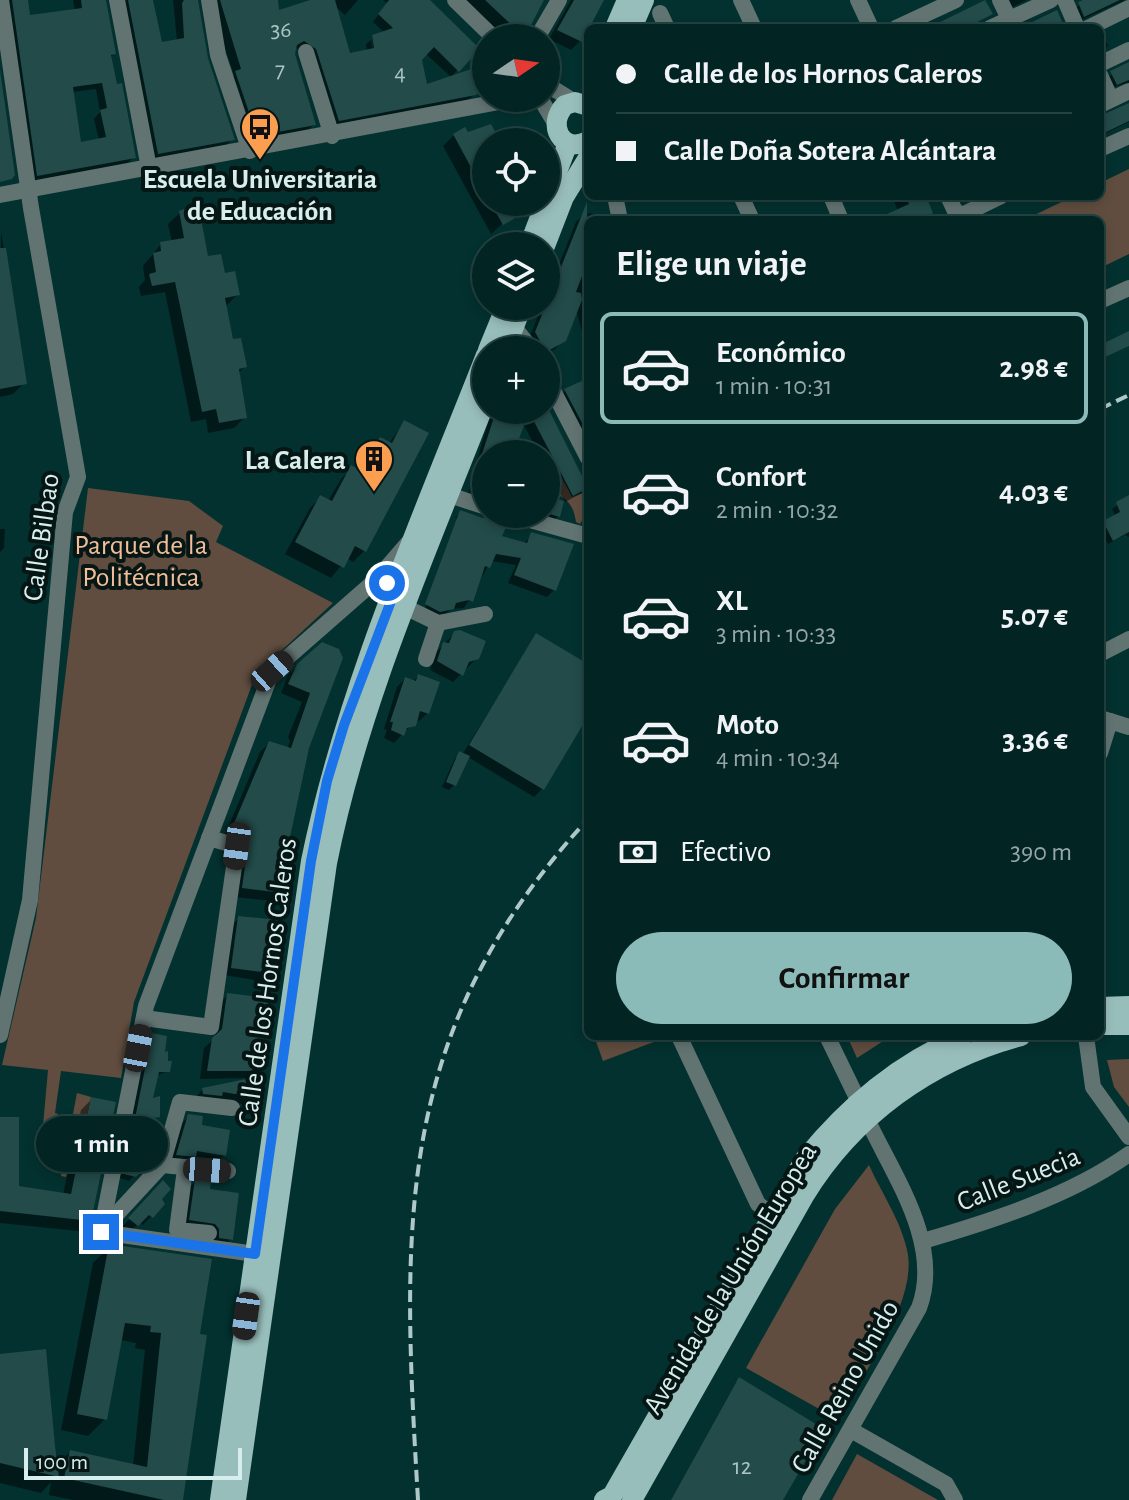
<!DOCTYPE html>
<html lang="es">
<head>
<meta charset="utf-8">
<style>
	:root { --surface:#022523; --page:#103130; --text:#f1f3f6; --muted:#96a5a6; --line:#234241; --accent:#8bbbb9 }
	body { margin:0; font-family:"Alegreya Sans",sans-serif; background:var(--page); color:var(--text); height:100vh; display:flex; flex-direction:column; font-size:30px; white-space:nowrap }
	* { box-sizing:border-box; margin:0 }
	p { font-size:26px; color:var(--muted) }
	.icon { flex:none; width:44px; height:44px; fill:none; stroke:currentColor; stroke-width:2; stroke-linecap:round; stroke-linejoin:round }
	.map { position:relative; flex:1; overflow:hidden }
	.panel { position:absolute; left:584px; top:216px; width:520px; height:824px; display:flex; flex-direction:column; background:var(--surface); border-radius:12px; box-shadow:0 4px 12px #0003,0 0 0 2px var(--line) }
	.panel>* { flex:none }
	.hud { position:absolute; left:584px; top:24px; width:520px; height:176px; border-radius:12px; box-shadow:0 4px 12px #0003,0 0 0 2px var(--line); display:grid; align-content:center; height:176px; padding:0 32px; background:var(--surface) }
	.needle { width:52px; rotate:77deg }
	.buttons { position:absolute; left:472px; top:24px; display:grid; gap:16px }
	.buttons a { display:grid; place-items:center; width:88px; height:88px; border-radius:50%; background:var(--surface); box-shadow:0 4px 12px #0003,0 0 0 2px var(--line); font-size:40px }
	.scale { position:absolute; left:24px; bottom:20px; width:218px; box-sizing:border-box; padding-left:8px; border:4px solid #d8eeed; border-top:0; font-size:22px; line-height:28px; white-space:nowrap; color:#d8eeed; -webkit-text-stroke:6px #051615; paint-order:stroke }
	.end { position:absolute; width:36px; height:36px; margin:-18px; border:10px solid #1a73e8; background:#fff; box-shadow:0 0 0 4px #fff }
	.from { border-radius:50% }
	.bubble { position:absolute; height:56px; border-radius:28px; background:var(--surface); box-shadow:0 4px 12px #0003,0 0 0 2px var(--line); font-size:26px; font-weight:700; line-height:56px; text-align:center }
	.car { position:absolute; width:24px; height:48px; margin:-24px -12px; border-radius:10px; box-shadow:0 0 6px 2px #0007; background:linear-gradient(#222 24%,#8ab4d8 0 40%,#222 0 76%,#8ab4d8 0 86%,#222 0) }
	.hud b { display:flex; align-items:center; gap:28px; height:76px; font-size:30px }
	.hud b+b { border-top:2px solid var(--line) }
	.hud i { width:20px; height:20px; background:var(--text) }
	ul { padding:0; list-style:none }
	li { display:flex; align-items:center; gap:24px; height:112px; margin:0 16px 12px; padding:0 16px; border:4px solid transparent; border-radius:12px }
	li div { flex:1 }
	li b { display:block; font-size:30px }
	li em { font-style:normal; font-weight:700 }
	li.current { border-color:var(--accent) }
	li>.icon { width:72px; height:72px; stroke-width:1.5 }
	h2 { padding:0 32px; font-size:36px; line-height:96px }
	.pay { display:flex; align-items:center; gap:20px; height:88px; padding:0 32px; font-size:30px }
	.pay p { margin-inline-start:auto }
	.primary-button { display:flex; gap:16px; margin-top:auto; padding:16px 32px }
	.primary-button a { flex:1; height:92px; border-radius:48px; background:var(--accent); color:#111; font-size:32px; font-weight:700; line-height:92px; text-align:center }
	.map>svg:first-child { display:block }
	.green { fill:#604d3f }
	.shadow { fill:#0007; fill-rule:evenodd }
	.building { fill:#224b49; fill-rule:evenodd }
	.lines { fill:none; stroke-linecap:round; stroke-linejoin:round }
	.minor { stroke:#627472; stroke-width:16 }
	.major { stroke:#98bebb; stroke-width:20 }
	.rail { stroke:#afc9c8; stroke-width:4; stroke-dasharray:12 6; stroke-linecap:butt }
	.route { stroke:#1a73e8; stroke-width:10 }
	.labels { text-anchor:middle; stroke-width:8; stroke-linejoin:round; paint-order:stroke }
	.number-label { font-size:24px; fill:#aac5c4 }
	.poi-label { font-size:28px; font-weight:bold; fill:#d8eeed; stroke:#051615 }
	.street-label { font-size:28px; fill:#d8eeed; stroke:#051615 }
	.park-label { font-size:28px; fill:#f2be98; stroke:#051615 }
</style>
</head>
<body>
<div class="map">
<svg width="1129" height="1500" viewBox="0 0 1129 1500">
	<rect width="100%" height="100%" fill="#03312f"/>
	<!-- green -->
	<g class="green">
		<polygon points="1129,169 1129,254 1100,268 1100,220 1024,220 1074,196 1100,196 1100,183"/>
		<path d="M545,447l27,50 16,-6v20l-8,13 -4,-2c-4,-27 -16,-21 -30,-40z"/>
		<polygon points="88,488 189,501 223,526 216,542 333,603 256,674 134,1002 121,1078 61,1071 55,1113 58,1114 48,1160 40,1159 48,1070 2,1065 36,918"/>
		<polygon points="594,1036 659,1036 659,1040 603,1061"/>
		<polygon points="847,1036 891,1036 857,1058"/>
		<polygon points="1129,1059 1129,1107 1114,1087 1107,1060"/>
		<polygon points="77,1093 91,1097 82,1141 74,1138 66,1177 61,1176"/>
		<path d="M869,1165c12,27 32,56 38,85 12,51 -45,125 -70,169l-91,-51 89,-159z"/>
		<polygon points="857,1454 938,1500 832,1500"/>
	</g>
	<!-- shadow -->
	<g class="shadow">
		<path d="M1,0h25l2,17 47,-6 -2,-11h32l9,54 -4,4 24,99 -7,7 -96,17zM96,89l4,23 -6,7 5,21 -20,4 -7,-52z"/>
		<polygon points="117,0 152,0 160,44 177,41 173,0 196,0 205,57 232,139 225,146 151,160"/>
		<polygon points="209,0 251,0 267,15 318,0 358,0 345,15 335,6 349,55 367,52 366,44 371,40 374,58 372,38 385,33 373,22 387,3 383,0 427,0 477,49 451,77 425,53 419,59 426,87 486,66 486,83 467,101 332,126 310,56 295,47 293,55 314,124 307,131 253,141 229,80 234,75"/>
		<polygon points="460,0 541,0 517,38 501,38"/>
		<polygon points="571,0 600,0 581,40 571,50 549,39"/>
		<polygon points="1009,0 1027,0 1012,7"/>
		<polygon points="1088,0 1125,0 1079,21 1074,9"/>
		<polygon points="1057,13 1064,28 1024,28 1025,27"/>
		<polygon points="1103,35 1108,46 1100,53 1100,36"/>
		<polygon points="1129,64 1129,86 1123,84 1111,88 1107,78"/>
		<polygon points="1129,104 1129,122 1100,136 1100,119"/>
		<polygon points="467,134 498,142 486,142 486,202 518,202 514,213 491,234 443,146 454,135"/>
		<polygon points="892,196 923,196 931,213 924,220 879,220 898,211"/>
		<polygon points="180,213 206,258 237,295 226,306 231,341 244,367 238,374 245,417 234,428 208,433 206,419 191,422 165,292 141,296 139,287 145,280 143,266 161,244 172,242 168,224"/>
		<polygon points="585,213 601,215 602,220 588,220 588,330 582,331 576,309 564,340 555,349 546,354 546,350 532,350 528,341 542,306 546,306 546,297 576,222"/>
		<polygon points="1,231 24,383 13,394 0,397"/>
		<polygon points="566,390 588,394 588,457 558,398"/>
		<polygon points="546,408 582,480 588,478 588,490 565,502 546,467 546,454 539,454 516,410"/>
		<polygon points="496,413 513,454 486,454 486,506 466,498 476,474 473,473 489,420"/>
		<polygon points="405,422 364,551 353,562 347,558 331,578 285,554 310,508 321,497 328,501 341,479 352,468 358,472 370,450 381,439 389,443"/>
		<polygon points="546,498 558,516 551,523 512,514 546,514"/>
		<polygon points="1129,498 1129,537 1125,535 1108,544 1100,527 1116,517 1112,509"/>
		<polygon points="461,512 490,521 488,514 496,514 500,538 524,544 532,534 554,590 547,597 508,583 516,565 491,561 464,608 451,609 445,615 423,614 460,518 455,518"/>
		<polygon points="0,529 5,529 4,548 0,552"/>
		<polygon points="455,633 477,658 453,682 430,670 436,652"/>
		<polygon points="536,635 588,666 588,712 542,789 534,797 468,757 454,785 449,790 442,787 455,758 462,755"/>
		<polygon points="322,644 281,892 272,901 234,897 240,852 224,837 260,752 269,743 287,749 290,741 288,737 302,702 281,693 288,675"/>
		<polygon points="418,676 428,713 419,721 416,720 394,743 384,738 387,730 384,729 397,687 405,679 413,682"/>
		<polygon points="239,918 269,972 261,981 224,975 231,926"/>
		<polygon points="228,995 255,1070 247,1078 200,1079 204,1048 215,1038 220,1003"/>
		<polygon points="152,1035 168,1071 156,1076 150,1100 158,1117 146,1123 142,1153 137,1158 144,1165 129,1181 120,1178 147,1040"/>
		<polygon points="253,1079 251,1096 243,1104 195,1098 203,1089"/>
		<polygon points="92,1099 90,1220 78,1231 0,1223 0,1119 17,1188 63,1195 81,1110"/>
		<polygon points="189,1116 224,1155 216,1163 191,1158 186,1164 170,1163 181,1124"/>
		<polygon points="196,1181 207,1191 231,1239 223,1247 212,1245 182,1228 187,1190"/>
		<polygon points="163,1183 160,1199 163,1204 143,1225 140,1222 129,1233 122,1227"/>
		<polygon points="110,1246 198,1336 181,1500 73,1500 49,1495 51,1482 41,1493 0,1483 0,1356 56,1466 70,1452 133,1466 145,1350 135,1348 136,1343 120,1340 105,1419 88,1436 61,1430 93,1263"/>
		<polygon points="739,1379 781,1500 671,1500 735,1384"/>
	</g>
	<!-- building -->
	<g class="building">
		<path d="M12,0h16l2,15 52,-7 -1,-8h25l10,54 -5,1 6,29 5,-1 14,75 -99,18zM102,83l5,25 -7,2 6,27 -25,5 -8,-55z"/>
		<polygon points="128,0 153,0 162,42 184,38 182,3 184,0 198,0 208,58 235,140 158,154"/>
		<polygon points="220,0 278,0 279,10 310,0 335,0 350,53 374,48 372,35 393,28 378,14 389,0 430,0 480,49 459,72 434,47 422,60 427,84 486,64 486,87 476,95 339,121 316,49 304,41 297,45 295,54 316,125 261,135 256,133 235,71 241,69"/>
		<polygon points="485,0 544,0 529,29 520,33"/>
		<polygon points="574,0 604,0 582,42 557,30"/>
		<polygon points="985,0 993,14 965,28 928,28"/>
		<polygon points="1083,0 1120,0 1084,17 1078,2"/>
		<polygon points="1057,10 1064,26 1024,28 1024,26"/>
		<polygon points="1129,62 1129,80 1117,85 1110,71"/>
		<polygon points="0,70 15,175 12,179 0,182"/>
		<polygon points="1129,103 1129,121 1100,135 1100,116"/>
		<polygon points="491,124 501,142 486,142 486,195 453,134 465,127 468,132"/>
		<polygon points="906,196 926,196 933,213 919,220 874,220 909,204"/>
		<polygon points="490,202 520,202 514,219 503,225"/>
		<polygon points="587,202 588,271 584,271 576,292 581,293 582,300 566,341 546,352 535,332"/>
		<polygon points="198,203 208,256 221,254 225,273 235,271 240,295 225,298 233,339 241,338 247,367 239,369 247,418 219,423 216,409 202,412 175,282 152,286 149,274 156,272 153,253 161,251 160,242 184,238 179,211"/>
		<polygon points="0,248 6,248 27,384 0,389"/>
		<polygon points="1129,331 1129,346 1105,357 1100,345"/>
		<polygon points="584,380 588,390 588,434 564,389"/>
		<polygon points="528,410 549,410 583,478 588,475 588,488 573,496"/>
		<polygon points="496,411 525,423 513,454 482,454"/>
		<polygon points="404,420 429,433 366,552 355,546 344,568 295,542 320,495 332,501 351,465 362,471 380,437 392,443"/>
		<polygon points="486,458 486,495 472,491"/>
		<polygon points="1129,495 1129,532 1113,541 1103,521 1120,512 1116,502"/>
		<polygon points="546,496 564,501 560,517 546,513"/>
		<polygon points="460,510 483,518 497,514 500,521 507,525 502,536 527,543 531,532 574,544 556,591 514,575 521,558 496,554 490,568 485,566 473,602 469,600 456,603 454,609 440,612 425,604"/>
		<polygon points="460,630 486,641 479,659 469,662 463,676 437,661 443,642 449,643 454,631"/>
		<polygon points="536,633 588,664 588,716 544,790 469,745"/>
		<polygon points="322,642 339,649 343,658 309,748 289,842 283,893 242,888 248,843 241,836 242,831 232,828 269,741 291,748 310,693 288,684 297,664"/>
		<polygon points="418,674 440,682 429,714 420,711 416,726 407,728 404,736 391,730 393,722 390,722 405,677 416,681"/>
		<polygon points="459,751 470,756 456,786 446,782"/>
		<polygon points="238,916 278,920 271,973 231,968"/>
		<polygon points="227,993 269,998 257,1071 207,1071 212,1038 222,1029"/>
		<polygon points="152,1033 167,1036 165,1052 168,1051 168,1061 172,1061 170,1072 159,1072 153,1098 160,1096 160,1117 148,1119 144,1154 134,1152 147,1165 136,1177 124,1174"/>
		<polygon points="256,1077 253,1097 223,1092 222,1096 203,1094 202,1088"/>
		<polygon points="91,1097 116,1102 91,1221 0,1211 0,1117 19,1117 19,1186 71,1194"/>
		<polygon points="188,1114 203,1116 202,1125 230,1130 226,1156 197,1151 196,1157 176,1155"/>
		<polygon points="195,1179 211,1180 210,1189 239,1193 233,1240 219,1238 219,1229 215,1224 189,1220"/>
		<polygon points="163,1180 171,1189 162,1199 165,1204 153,1218 149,1215 138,1226 128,1218"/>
		<polygon points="109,1244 212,1259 200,1334 207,1335 183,1500 164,1500 64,1478 70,1450 147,1467 161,1333 150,1332 151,1326 125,1323 107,1420 77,1414"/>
		<polygon points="46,1349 55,1446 59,1477 0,1463 0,1354"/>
		<polygon points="739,1377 824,1429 783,1500 671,1500"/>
	</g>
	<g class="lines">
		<!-- minor -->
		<g class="minor">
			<polyline points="117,0 149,168"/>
			<polyline points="209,0 218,55 250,151"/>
			<polyline points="455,0 494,38"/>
			<polyline points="741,0 754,28"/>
			<polyline points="858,0 871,28"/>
			<polyline points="1000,0 1013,27"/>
			<polyline points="1065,0 1077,28"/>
			<polyline points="660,13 667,28"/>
			<polyline points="896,28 956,0"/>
			<polyline points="990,28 1051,0"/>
			<polyline points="1088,28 1129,8"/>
			<polyline points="537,38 559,0"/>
			<polyline points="306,52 332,136"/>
			<polyline points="1100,64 1129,50"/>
			<polyline points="1100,75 1111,99"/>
			<polyline points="546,84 575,102"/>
			<polyline points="540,98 555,123"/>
			<polyline points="1100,105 1129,91"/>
			<polyline points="1100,149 1129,136"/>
			<polyline points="0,195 520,98"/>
			<polyline points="615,196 620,220"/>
			<polyline points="741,196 752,220"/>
			<polyline points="831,196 841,220"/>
			<polyline points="948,196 955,211 963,215"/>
			<polyline points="952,220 1001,196"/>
			<polyline points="1100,301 1129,288"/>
			<polyline points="514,327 532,350"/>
			<polyline points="546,377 588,458"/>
			<polyline points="449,495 486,507"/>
			<polyline points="508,514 588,536"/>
			<polyline points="405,607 438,623 485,614"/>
			<polyline points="1100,654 1129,639"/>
			<polyline points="426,659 438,623"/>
			<polyline points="1100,718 1129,727"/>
			<polyline points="1100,753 1110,721"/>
			<polyline points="144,1018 211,1027 237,846 209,838"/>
			<polyline points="0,1035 30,900 65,512 78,477 31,208 1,0"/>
			<polyline points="679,1036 758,1204 772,1215"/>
			<polyline points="827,1036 858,1100"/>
			<polyline points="1086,1036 1093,1087 1129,1137"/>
			<polyline points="162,1165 180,1102 232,1108"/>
			<polyline points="185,1169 177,1230 209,1233"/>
			<polyline points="102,1230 162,1165 228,1171"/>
			<path d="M923,1241c69,-20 147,-45 206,-87"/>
			<polyline points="255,1254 101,1232 146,1006 272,671 377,579 408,543"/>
			<polyline points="851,1430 946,1484 955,1500"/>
			<path d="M810,1500l109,-192c24,-64 -26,-133 -52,-189"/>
		</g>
		<!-- major -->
		<g class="major">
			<polyline points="615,28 627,0"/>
			<polyline points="632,28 644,0"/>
			<path d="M588,106l-13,-4 -10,3c-19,20 -3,49 23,36"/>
			<polyline points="529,246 568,143"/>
			<polyline points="545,246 564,197 588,158"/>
			<polyline points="488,350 506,306"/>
			<polyline points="505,350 522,306"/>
			<polyline points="1100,1007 1129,1006"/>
			<polyline points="1100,1025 1129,1025"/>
			<path d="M220,1500l91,-639c36,-175 110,-340 175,-506"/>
			<path d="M236,1500l91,-637c32,-161 100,-311 159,-463"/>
			<path d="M604,1500l8,-4 193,-337c44,-54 93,-95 158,-123"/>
			<path d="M632,1500l172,-304c49,-80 126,-136 217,-160"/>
		</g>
		<!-- rail -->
		<g class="rail">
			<polyline points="1100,409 1129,395"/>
			<path d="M418,1500c-16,-271 -27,-467 170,-681"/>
		</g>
	</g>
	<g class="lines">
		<!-- route -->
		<polyline class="route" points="101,1232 255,1254 311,861 327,781 344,725 396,588 387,583"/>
	</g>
	<!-- icons -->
	<defs>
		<g id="bus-pin" transform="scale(2)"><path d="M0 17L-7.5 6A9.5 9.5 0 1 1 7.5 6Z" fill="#fb9e50" stroke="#051615"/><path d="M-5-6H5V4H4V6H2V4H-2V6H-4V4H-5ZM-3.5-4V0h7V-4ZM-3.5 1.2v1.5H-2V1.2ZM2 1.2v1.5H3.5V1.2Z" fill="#111"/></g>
		<g id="building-pin" transform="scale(2)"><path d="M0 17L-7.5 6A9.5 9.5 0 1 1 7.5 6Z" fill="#fb9e50" stroke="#051615"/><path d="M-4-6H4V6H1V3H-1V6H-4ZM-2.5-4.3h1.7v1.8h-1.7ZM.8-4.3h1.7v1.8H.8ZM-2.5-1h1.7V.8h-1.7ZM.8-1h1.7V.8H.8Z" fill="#111"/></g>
	</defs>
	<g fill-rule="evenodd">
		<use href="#bus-pin" x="260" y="127"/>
		<use href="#building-pin" x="374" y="459"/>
	</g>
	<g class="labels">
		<!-- number labels -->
		<g class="number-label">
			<text x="281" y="37">36</text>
			<text x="280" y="77">7</text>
			<text x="400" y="80">4</text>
			<text x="742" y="1474">12</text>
		</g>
		<!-- poi labels -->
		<g class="poi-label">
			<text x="260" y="188">Escuela Universitaria<tspan x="260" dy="32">de Educación</tspan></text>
			<text x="346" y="469" text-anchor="end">La Calera</text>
		</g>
		<!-- street labels -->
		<g class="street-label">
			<text transform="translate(40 537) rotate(-82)" y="10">Calle Bilbao</text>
			<text transform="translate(266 982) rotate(-82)" y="10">Calle de los Hornos Caleros</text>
			<text transform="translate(1018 1178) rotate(-22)" y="10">Calle Suecia</text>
			<text transform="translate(729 1278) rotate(-59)" y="10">Avenida de la Unión Europea</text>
			<text transform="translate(844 1386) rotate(-61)" y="10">Calle Reino Unido</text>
		</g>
		<!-- park labels -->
		<g class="park-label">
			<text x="141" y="554">Parque de la<tspan x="141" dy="32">Politécnica</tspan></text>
		</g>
	</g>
</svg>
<div class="buttons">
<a><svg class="needle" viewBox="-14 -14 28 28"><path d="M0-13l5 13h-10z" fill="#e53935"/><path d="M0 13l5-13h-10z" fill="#96a5a6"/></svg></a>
<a><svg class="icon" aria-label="locate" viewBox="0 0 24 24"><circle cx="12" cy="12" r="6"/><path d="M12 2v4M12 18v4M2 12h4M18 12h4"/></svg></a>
<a><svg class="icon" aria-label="layers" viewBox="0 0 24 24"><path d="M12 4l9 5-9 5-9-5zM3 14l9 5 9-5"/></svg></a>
<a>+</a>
<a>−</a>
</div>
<div class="scale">100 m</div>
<i class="end from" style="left:387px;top:583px"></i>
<i class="end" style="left:101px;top:1232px"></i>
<div class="bubble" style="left:36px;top:1116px;width:132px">1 min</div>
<i class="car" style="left:272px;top:671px;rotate:48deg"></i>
<i class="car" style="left:237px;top:846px;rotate:188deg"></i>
<i class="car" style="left:138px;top:1048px;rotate:11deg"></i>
<i class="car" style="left:207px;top:1170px;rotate:94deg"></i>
<i class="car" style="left:246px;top:1316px;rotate:188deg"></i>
<div class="hud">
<b><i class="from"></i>Calle de los Hornos Caleros</b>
<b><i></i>Calle Doña Sotera Alcántara</b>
</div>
<section class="panel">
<h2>Elige un viaje</h2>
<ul>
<li class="current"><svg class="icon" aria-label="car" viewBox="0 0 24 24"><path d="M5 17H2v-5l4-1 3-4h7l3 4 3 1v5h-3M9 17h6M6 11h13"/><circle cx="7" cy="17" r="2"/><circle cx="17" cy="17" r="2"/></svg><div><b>Económico</b><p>1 min · 10:31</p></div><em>2.98 €</em></li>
<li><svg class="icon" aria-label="car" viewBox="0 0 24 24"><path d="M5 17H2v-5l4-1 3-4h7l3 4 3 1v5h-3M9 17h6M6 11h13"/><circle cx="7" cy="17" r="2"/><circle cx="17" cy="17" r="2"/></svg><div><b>Confort</b><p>2 min · 10:32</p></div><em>4.03 €</em></li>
<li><svg class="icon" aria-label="car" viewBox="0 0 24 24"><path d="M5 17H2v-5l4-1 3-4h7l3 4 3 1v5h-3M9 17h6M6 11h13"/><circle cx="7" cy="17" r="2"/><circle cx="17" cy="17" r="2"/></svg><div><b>XL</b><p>3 min · 10:33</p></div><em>5.07 €</em></li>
<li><svg class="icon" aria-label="car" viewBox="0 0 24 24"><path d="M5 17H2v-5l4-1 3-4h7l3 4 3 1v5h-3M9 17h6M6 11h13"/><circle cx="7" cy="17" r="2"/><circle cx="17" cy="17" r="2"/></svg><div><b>Moto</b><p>4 min · 10:34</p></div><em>3.36 €</em></li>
</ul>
<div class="pay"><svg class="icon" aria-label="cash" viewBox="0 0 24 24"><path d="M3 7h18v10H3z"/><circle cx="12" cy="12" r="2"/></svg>Efectivo<p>390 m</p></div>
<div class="primary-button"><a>Confirmar</a></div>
</section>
</div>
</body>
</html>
